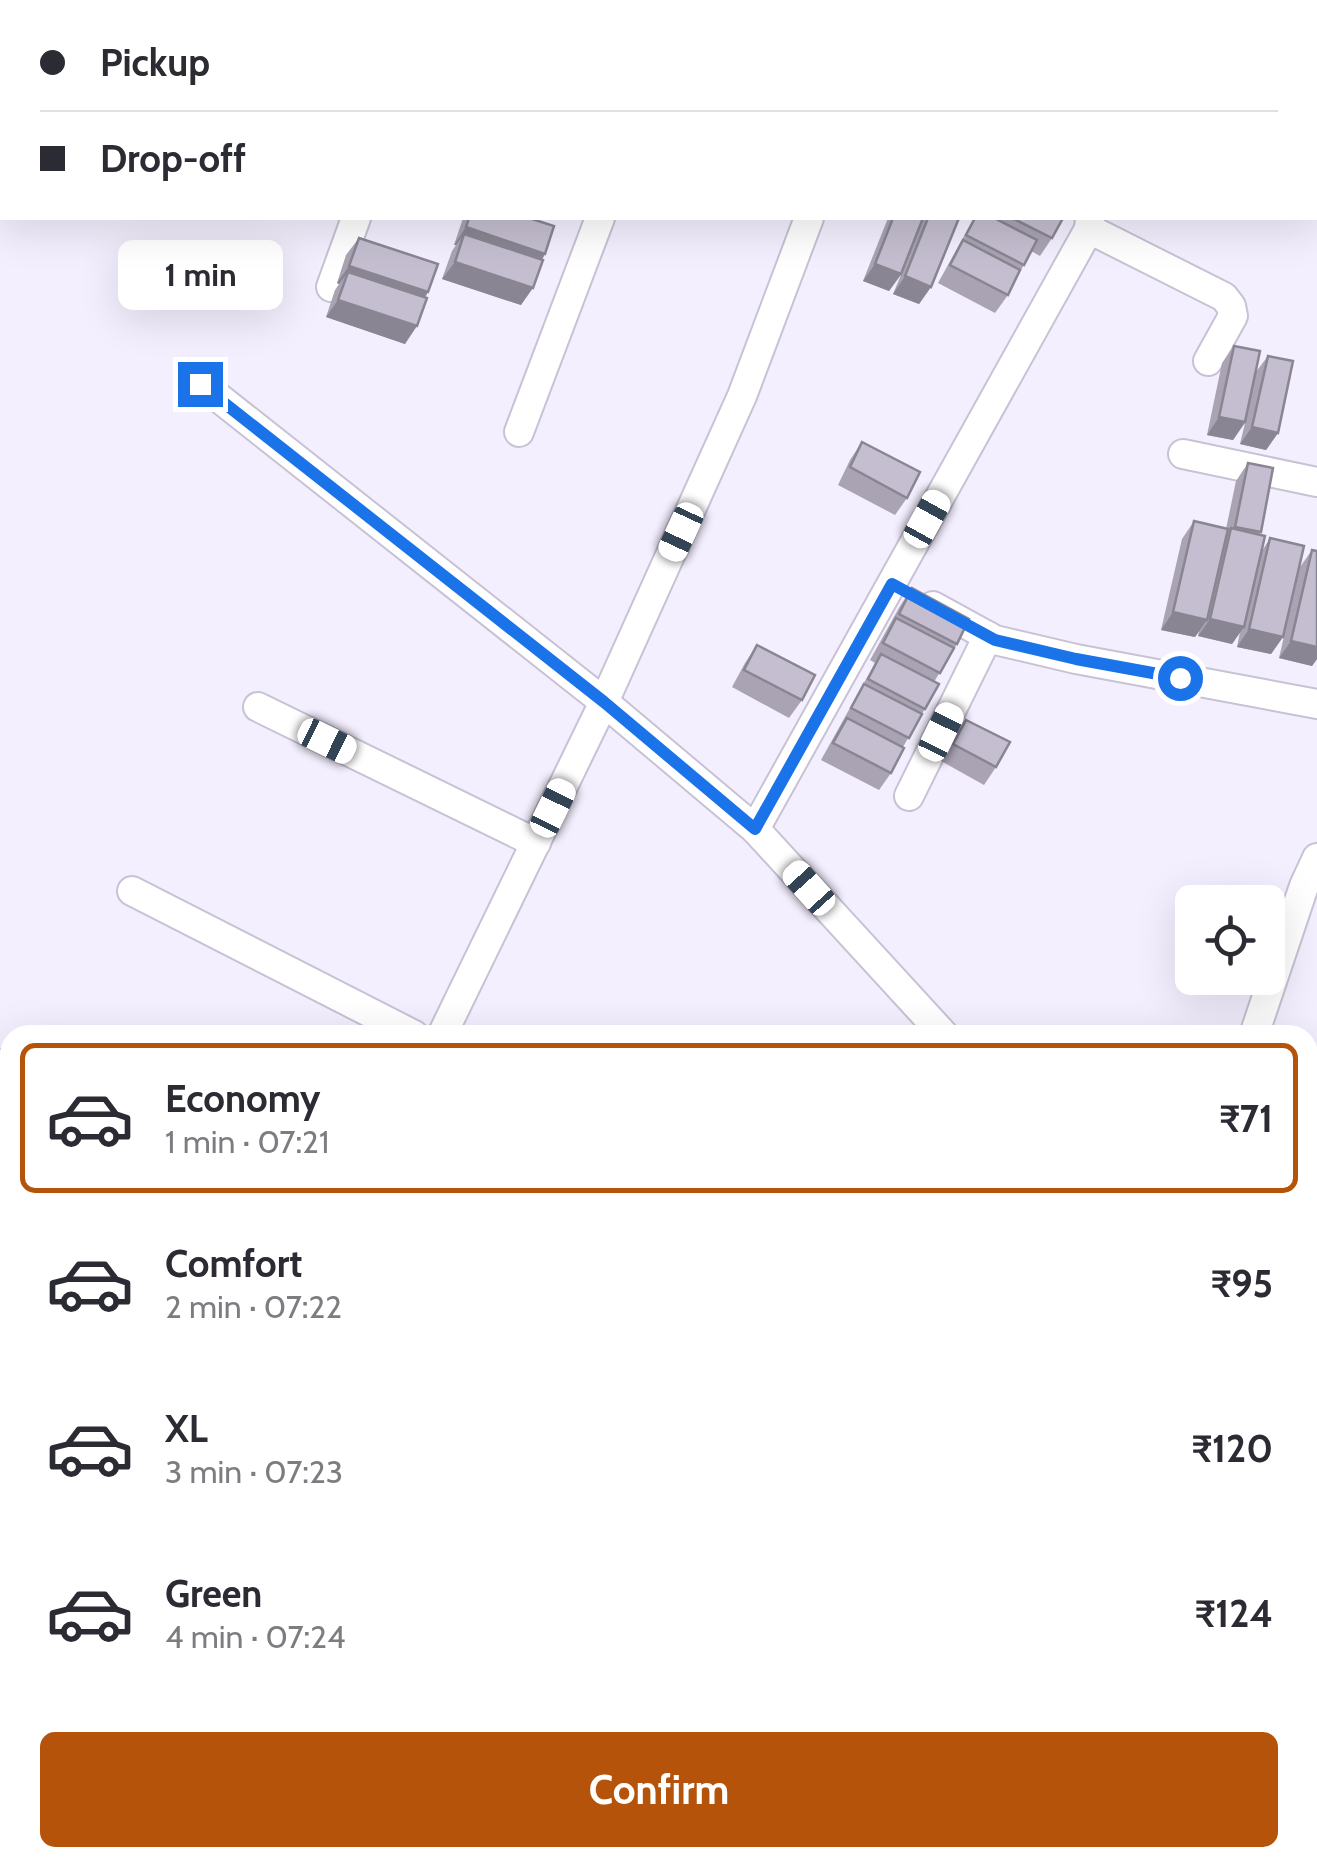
<!DOCTYPE html>
<html lang="en">
<head>
<meta charset="utf-8">
<style>
	:root { --surface:#fff; --page:#f7f7f7; --text:#2b2b33; --muted:#7c7c81; --line:#e1e1e2; --accent:#b45309 }
	body { margin:0; font-family:Cabin,sans-serif; background:var(--page); color:var(--text); height:100vh; display:flex; flex-direction:column; font-size:38px; white-space:nowrap }
	* { box-sizing:border-box; margin:0 }
	p { font-size:32px; color:var(--muted) }
	.icon { flex:none; width:55px; height:55px; fill:none; stroke:currentColor; stroke-width:2; stroke-linecap:round; stroke-linejoin:round }
	.map { position:relative; flex:1; overflow:hidden }
	.side { position:absolute; left:0px; top:1025px; width:1318px; height:842px; display:flex; flex-direction:column; background:var(--surface); border-radius:30px 30px 0 0; box-shadow:0 10px 40px #0002 }
	.side>* { flex:none }
	.top-card { position:absolute; left:0px; top:0px; width:1318px; height:220px; box-shadow:0 10px 40px #0002; display:grid; align-content:center; height:220px; padding:0 40px; background:var(--surface) }
	.fabs { position:absolute; left:1175px; top:885px; display:grid; gap:20px }
	.fabs a { display:grid; place-items:center; width:110px; height:110px; border-radius:15px; background:var(--surface); box-shadow:0 10px 40px #0002; font-size:50px }
	.end { position:absolute; width:45px; height:45px; margin:-22px; border:12px solid #1a73e8; background:#fff; box-shadow:0 0 0 5px #fff }
	.from { border-radius:50% }
	.bubble { position:absolute; height:70px; border-radius:15px; background:var(--surface); box-shadow:0 10px 40px #0002; font-size:32px; font-weight:700; line-height:70px; text-align:center }
	.car { position:absolute; width:30px; height:60px; margin:-30px -15px; border-radius:12px; box-shadow:0 0 8px 2px #0007; background:linear-gradient(#fff 24%,#345 0 40%,#fff 0 76%,#345 0 86%,#fff 0) }
	.top-card b { display:flex; align-items:center; gap:35px; height:95px; font-size:38px }
	.top-card b+b { border-top:2px solid var(--line) }
	.top-card i { width:25px; height:25px; background:var(--text) }
	ul { padding:18px 0 0; list-style:none }
	li { display:flex; align-items:center; gap:30px; height:150px; margin:0 20px 15px; padding:0 20px; border:5px solid transparent; border-radius:15px }
	li div { flex:1 }
	li b { display:block; font-size:38px }
	li em { font-style:normal; font-weight:700 }
	li.on { border-color:var(--accent) }
	li>.icon { width:90px; height:90px; stroke-width:1.5 }
	.button { display:flex; gap:20px; margin-top:auto; padding:20px 40px }
	.button a { flex:1; height:115px; border-radius:15px; background:var(--accent); color:#fff; font-size:40px; font-weight:700; line-height:115px; text-align:center }
	.map>svg:first-child { display:block }
	.lines { fill:none; stroke-linecap:round; stroke-linejoin:round }
	.minor-casing { stroke:#c7c2d4; stroke-width:32 }
	.minor { stroke:#fff; stroke-width:28 }
	.wall { fill:#a9a3b3 }
	.shaded-wall { fill:#898592 }
	.building { fill:#c4bed0; stroke:#898592; stroke-width:2.5 }
	.route { stroke:#1a73e8; stroke-width:12 }
</style>
</head>
<body>
<div class="map">
<svg width="1317" height="1866" viewBox="0 0 1317 1866">
	<rect width="100%" height="100%" fill="#f4effe"/>
	<g class="lines">
		<!-- minor casing -->
		<g class="minor-casing">
			<g id="minor">
				<polyline points="55,0 59,2"/>
				<polyline points="209,2 210,0"/>
				<polyline points="432,2 433,0"/>
				<polyline points="681,2 682,0"/>
				<polyline points="884,2 885,0"/>
				<polyline points="1122,2 1123,0"/>
				<polyline points="1315,34 1317,34"/>
				<polyline points="1089,229 1224,297 1231,306 1233,316 1208,361"/>
				<polyline points="331,287 356,218"/>
				<polyline points="200,383 604,702 755,829 1089,229 1090,218"/>
				<polyline points="519,432 600,218"/>
				<polyline points="1183,454 1317,482"/>
				<polyline points="933,606 995,640 1076,659 1317,704"/>
				<polyline points="258,707 536,843"/>
				<polyline points="909,796 988,636"/>
				<polyline points="755,829 944,1035"/>
				<polyline points="132,891 414,1035"/>
				<polyline points="442,1035 604,702 742,396 809,218"/>
				<polyline points="1254,1035 1304,886 1317,858"/>
				<polyline points="0,1064 10,1069"/>
				<polyline points="1308,1137 1317,1139"/>
				<polyline points="0,1268 10,1273"/>
				<polyline points="1308,1331 1317,1332"/>
				<polyline points="0,1467 10,1472"/>
				<polyline points="1308,1504 1317,1451"/>
				<polyline points="1308,1732 1317,1735"/>
				<polyline points="828,1858 841,1866"/>
				<polyline points="37,1866 41,1858"/>
				<polyline points="1060,1866 1062,1858"/>
			</g>
		</g>
		<!-- minor -->
		<use href="#minor" class="minor"/>
	</g>
	<!-- wall -->
	<g class="wall">
		<polygon points="463,218 529,218 545,254 521,305 442,279 452,251 456,245 454,245"/>
		<polygon points="888,218 959,218 931,287 919,304 893,294 901,275 889,291 863,281"/>
		<polygon points="974,218 1063,218 1052,238 1040,256 1031,251 1008,295 995,313 938,283"/>
		<polygon points="359,238 428,292 405,344 326,317 335,290 339,284 337,283 346,255"/>
		<polygon points="1234,346 1255,373 1268,356 1278,433 1266,450 1240,444 1245,423 1233,440 1207,435 1222,363"/>
		<polygon points="862,442 907,498 895,515 838,485 850,460"/>
		<polygon points="1248,463 1261,532 1259,534 1262,551 1270,538 1283,637 1271,654 1237,647 1240,632 1232,644 1198,636 1199,631 1195,637 1161,630 1182,539 1194,521 1226,529 1236,481"/>
		<polygon points="1312,550 1317,551 1317,659 1312,666 1279,658 1300,567"/>
		<polygon points="912,588 957,644 934,682 939,684 903,747 891,773 879,790 821,760 875,663 870,660 900,606"/>
		<polygon points="757,645 802,700 789,718 732,687 745,663"/>
		<polygon points="966,720 996,767 984,785 941,761 954,737"/>
		<polygon points="1150,1858 1215,1858 1213,1866 1148,1866"/>
		<polygon points="1224,1858 1289,1858 1287,1866 1222,1866"/>
	</g>
	<!-- shaded-wall -->
	<g class="shaded-wall">
		<polygon points="546,0 603,0 610,2 545,2"/>
		<polygon points="1024,0 1112,0 1117,1 1116,2 1022,2"/>
		<polygon points="466,227 545,254 533,271 464,234 456,245 454,245"/>
		<polygon points="455,262 533,288 521,305 442,279"/>
		<polygon points="875,264 901,274 889,291 863,281"/>
		<polygon points="349,266 428,292 416,309 348,272 339,284 337,283"/>
		<polygon points="905,276 931,287 919,304 893,294"/>
		<polygon points="338,300 417,326 405,344 326,317"/>
		<polygon points="1219,417 1245,422 1233,440 1207,435"/>
		<polygon points="1252,427 1278,433 1266,450 1240,444"/>
		<polygon points="1173,612 1207,620 1195,637 1161,630"/>
		<polygon points="1210,619 1244,627 1232,644 1198,636"/>
		<polygon points="1249,629 1283,637 1271,654 1237,647"/>
		<polygon points="1291,641 1317,647 1317,659 1312,666 1279,658"/>
		<polygon points="1308,1839 1317,1842 1317,1858 1315,1861 1299,1858 1308,1858"/>
	</g>
	<!-- building -->
	<g class="building">
		<polygon points="546,0 581,0 589,2 545,2"/>
		<polygon points="603,0 633,0 632,2 610,2"/>
		<polygon points="469,218 529,218 554,226 545,254 466,227"/>
		<polygon points="893,218 923,218 901,274 875,264"/>
		<polygon points="928,218 959,218 931,287 905,276"/>
		<polygon points="975,218 994,218 1037,240 1024,265 966,235"/>
		<polygon points="1012,218 1063,218 1052,238"/>
		<polygon points="464,234 543,260 533,288 455,262"/>
		<polygon points="359,238 438,264 428,292 349,266"/>
		<polygon points="963,240 1020,270 1008,295 950,265"/>
		<polygon points="348,272 427,298 417,326 338,300"/>
		<polygon points="1234,346 1260,351 1245,422 1219,417"/>
		<polygon points="1268,356 1293,361 1278,433 1252,427"/>
		<polygon points="862,442 920,472 907,498 850,467"/>
		<polygon points="1248,463 1273,468 1261,532 1235,527"/>
		<polygon points="1194,521 1228,529 1207,620 1173,612"/>
		<polygon points="1231,528 1265,536 1244,627 1210,619"/>
		<polygon points="1270,538 1304,546 1283,637 1249,629"/>
		<polygon points="1312,550 1317,551 1317,647 1291,641"/>
		<polygon points="912,588 969,619 957,644 899,614"/>
		<polygon points="896,618 954,648 940,673 883,643"/>
		<polygon points="757,645 815,675 802,700 744,670"/>
		<polygon points="881,654 939,684 925,709 868,679"/>
		<polygon points="864,684 922,714 909,738 851,708"/>
		<polygon points="847,718 904,748 891,773 833,743"/>
		<polygon points="966,720 1010,742 996,767 953,744"/>
		<polygon points="1308,1740 1317,1743 1317,1842 1308,1839"/>
		<polygon points="1158,1858 1186,1858 1184,1866 1156,1866"/>
		<polygon points="1188,1858 1215,1858 1213,1866 1186,1866"/>
		<polygon points="1232,1858 1260,1858 1258,1866 1230,1866"/>
		<polygon points="1262,1858 1289,1858 1287,1866 1260,1866"/>
	</g>
	<g class="lines">
		<!-- route -->
		<polyline class="route" points="200,384 604,702 755,829 892,584 995,640 1076,659 1180,678"/>
	</g>
</svg>
<div class="fabs">
<a><svg class="icon" aria-label="locate" viewBox="0 0 24 24"><circle cx="12" cy="12" r="6"/><path d="M12 2v4M12 18v4M2 12h4M18 12h4"/></svg></a>
</div>
<i class="end from" style="left:1180px;top:678px"></i>
<i class="end" style="left:200px;top:384px"></i>
<div class="bubble" style="left:118px;top:240px;width:165px">1 min</div>
<i class="car" style="left:927px;top:519px;rotate:29deg"></i>
<i class="car" style="left:681px;top:532px;rotate:205deg"></i>
<i class="car" style="left:941px;top:732px;rotate:26deg"></i>
<i class="car" style="left:327px;top:741px;rotate:116deg"></i>
<i class="car" style="left:553px;top:808px;rotate:26deg"></i>
<i class="car" style="left:809px;top:888px;rotate:318deg"></i>
<div class="top-card">
<b><i class="from"></i>Pickup</b>
<b><i></i>Drop-off</b>
</div>
<section class="side">
<ul>
<li class="on"><svg class="icon" aria-label="car" viewBox="0 0 24 24"><path d="M5 17H2v-5l4-1 3-4h7l3 4 3 1v5h-3M9 17h6M6 11h13"/><circle cx="7" cy="17" r="2"/><circle cx="17" cy="17" r="2"/></svg><div><b>Economy</b><p>1 min · 07:21</p></div><em>₹71</em></li>
<li><svg class="icon" aria-label="car" viewBox="0 0 24 24"><path d="M5 17H2v-5l4-1 3-4h7l3 4 3 1v5h-3M9 17h6M6 11h13"/><circle cx="7" cy="17" r="2"/><circle cx="17" cy="17" r="2"/></svg><div><b>Comfort</b><p>2 min · 07:22</p></div><em>₹95</em></li>
<li><svg class="icon" aria-label="car" viewBox="0 0 24 24"><path d="M5 17H2v-5l4-1 3-4h7l3 4 3 1v5h-3M9 17h6M6 11h13"/><circle cx="7" cy="17" r="2"/><circle cx="17" cy="17" r="2"/></svg><div><b>XL</b><p>3 min · 07:23</p></div><em>₹120</em></li>
<li><svg class="icon" aria-label="car" viewBox="0 0 24 24"><path d="M5 17H2v-5l4-1 3-4h7l3 4 3 1v5h-3M9 17h6M6 11h13"/><circle cx="7" cy="17" r="2"/><circle cx="17" cy="17" r="2"/></svg><div><b>Green</b><p>4 min · 07:24</p></div><em>₹124</em></li>
</ul>
<div class="button"><a>Confirm</a></div>
</section>
</div>
</body>
</html>
